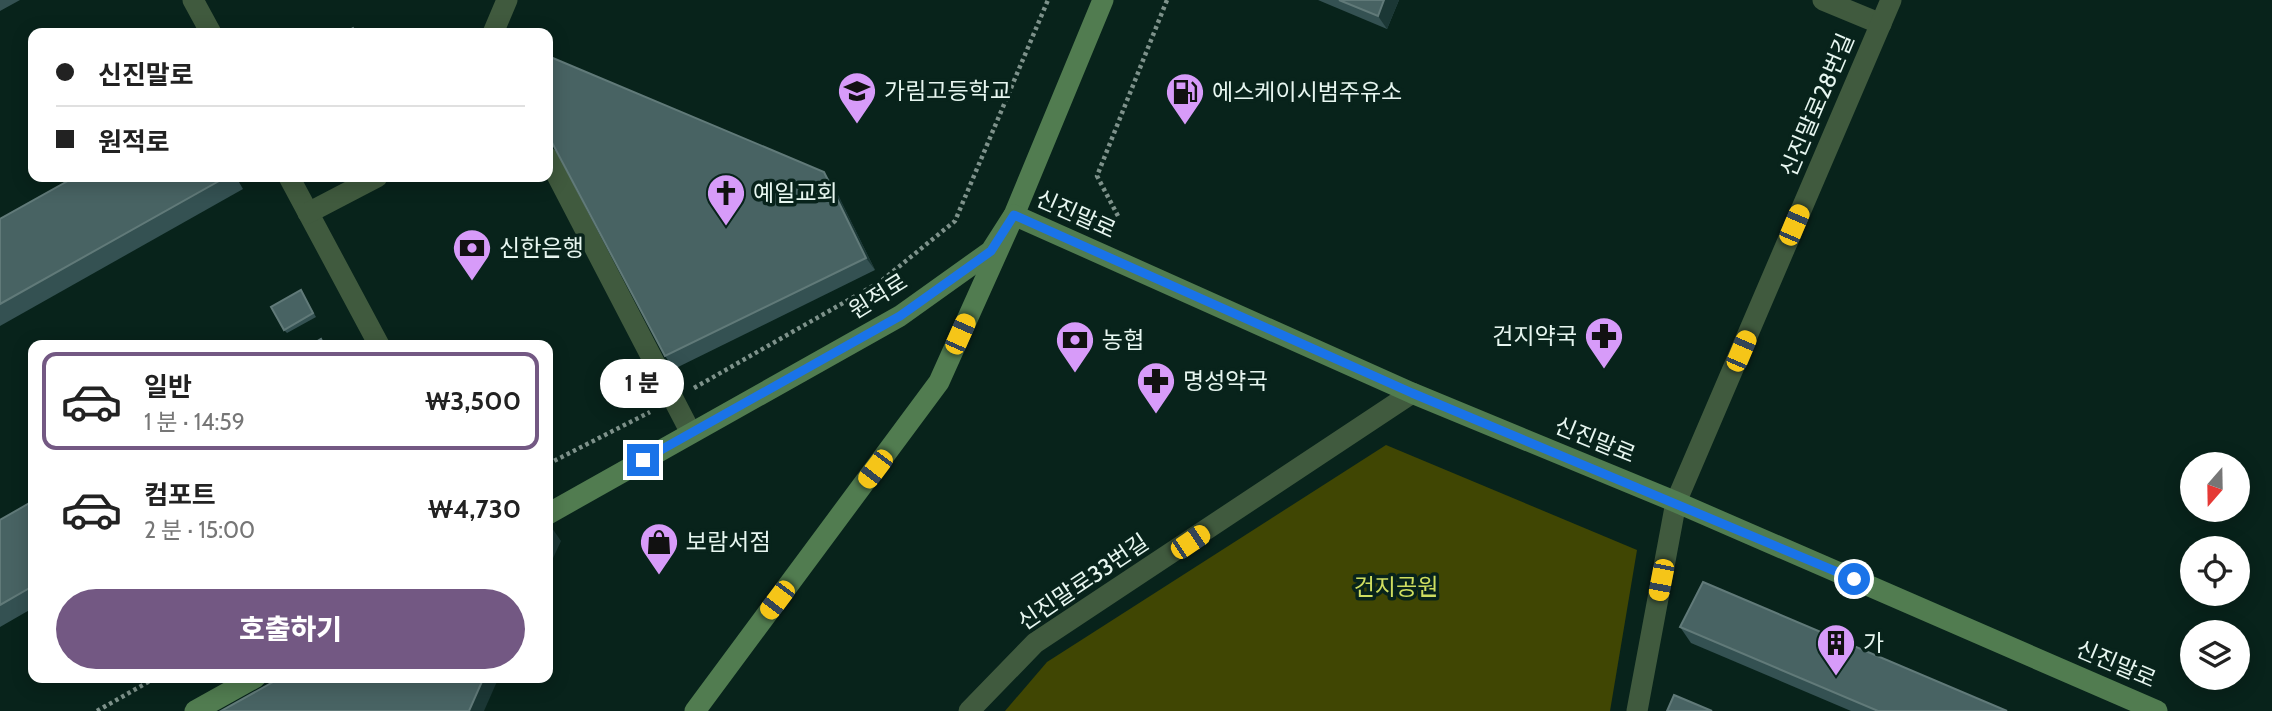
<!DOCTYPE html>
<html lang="ko">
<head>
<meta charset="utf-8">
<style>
	:root { --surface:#fff; --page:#f6f6f6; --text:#222; --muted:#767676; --line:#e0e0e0; --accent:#735883 }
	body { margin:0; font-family:Cabin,"Noto Sans KR",sans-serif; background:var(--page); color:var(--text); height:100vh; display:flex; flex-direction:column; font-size:26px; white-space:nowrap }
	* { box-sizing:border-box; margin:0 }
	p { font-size:23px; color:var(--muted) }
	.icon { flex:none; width:38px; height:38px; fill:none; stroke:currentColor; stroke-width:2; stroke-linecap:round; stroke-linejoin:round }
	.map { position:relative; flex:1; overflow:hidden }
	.details { position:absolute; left:28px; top:340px; width:525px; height:343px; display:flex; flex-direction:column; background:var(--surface); border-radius:14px; box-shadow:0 4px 18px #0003 }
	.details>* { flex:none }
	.banner { position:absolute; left:28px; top:28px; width:525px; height:154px; border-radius:14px; box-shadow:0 4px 18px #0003; display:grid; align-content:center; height:154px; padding:0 28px; background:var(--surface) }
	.needle { width:46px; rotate:200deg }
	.buttons { position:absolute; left:2180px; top:452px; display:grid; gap:14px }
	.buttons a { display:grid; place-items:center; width:70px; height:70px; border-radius:50%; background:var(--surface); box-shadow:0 4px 18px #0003; font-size:35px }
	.end { position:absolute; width:32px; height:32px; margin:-16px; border:9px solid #1a73e8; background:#fff; box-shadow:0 0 0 4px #fff }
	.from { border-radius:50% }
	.bubble { position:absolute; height:49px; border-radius:24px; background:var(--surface); box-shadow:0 4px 18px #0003; font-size:23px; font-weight:800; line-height:49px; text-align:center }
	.car { position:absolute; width:21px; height:42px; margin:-21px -10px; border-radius:9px; box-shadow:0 0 5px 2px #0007; background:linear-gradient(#f5c518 24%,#345 0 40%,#f5c518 0 76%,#345 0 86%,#f5c518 0) }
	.banner b { display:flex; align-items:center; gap:24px; height:66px; font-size:26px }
	.banner b+b { border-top:2px solid var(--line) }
	.banner i { width:18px; height:18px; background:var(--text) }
	ul { padding:12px 0 0; list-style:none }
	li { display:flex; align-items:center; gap:21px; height:98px; margin:0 14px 10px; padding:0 14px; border:4px solid transparent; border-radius:14px }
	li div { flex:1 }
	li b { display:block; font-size:26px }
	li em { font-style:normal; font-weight:800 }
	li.current { border-color:var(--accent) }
	li>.icon { width:63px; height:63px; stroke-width:1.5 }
	.cta { display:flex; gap:14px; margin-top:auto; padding:14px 28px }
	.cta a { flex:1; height:80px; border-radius:42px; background:var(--accent); color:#fff; font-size:28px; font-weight:800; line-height:80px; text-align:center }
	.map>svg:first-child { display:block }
	.green { fill:#404603 }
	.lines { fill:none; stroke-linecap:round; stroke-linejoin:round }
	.path { stroke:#7e928b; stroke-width:4.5; stroke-dasharray:3.5 3.5; stroke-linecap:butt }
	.street { stroke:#405a3e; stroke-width:21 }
	.secondary { stroke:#517c50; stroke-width:21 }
	.wall { fill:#345152 }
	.shaded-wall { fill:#1b3735 }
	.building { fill:#486363; stroke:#617a79; stroke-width:2 }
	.route { stroke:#1a73e8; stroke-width:9 }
	.labels { text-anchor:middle; stroke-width:7; stroke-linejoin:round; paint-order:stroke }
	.poi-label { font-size:23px; fill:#e7f6f0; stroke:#08231b; text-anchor:start }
	.street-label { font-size:23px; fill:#e7f6f0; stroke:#08231b }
	.park-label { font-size:23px; fill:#cfde60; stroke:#08231b }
</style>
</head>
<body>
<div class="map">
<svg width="2272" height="711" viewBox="0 0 2272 711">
	<rect width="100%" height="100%" fill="#08231b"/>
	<!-- green -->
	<polygon class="green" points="1386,445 1637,550 1610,711 1005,711 1047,662"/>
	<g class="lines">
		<!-- path -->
		<g class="path">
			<polyline points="1118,216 1097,176 1167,0"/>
			<polyline points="694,388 880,282 955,221 1048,0"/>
			<polyline points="548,464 650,412"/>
			<polyline points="97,711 157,677"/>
		</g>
		<!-- street -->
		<g class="street">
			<polyline points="193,0 211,33"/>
			<polyline points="1823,0 1881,24"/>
			<polyline points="493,33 507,0"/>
			<polyline points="548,158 691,433"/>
			<polyline points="289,177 379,345"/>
			<polyline points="308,213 377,177"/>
			<polyline points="969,711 1035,643 1412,393"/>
			<polyline points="1637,711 1676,502 1891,0"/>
		</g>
		<!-- secondary -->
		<g class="secondary">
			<polyline points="548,514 900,316 991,251 1014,215 1103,0"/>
			<polyline points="195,711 256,677"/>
			<polyline points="695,711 939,382 1014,215 1412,393 1676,502 2157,711"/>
		</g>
	</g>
	<!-- wall -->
	<g class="wall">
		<polygon points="0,0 20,0 0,11"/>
		<polygon points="1318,0 1399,0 1387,29"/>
		<polygon points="824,172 833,185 875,270 674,369 665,356"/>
		<polygon points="75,177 236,177 243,189 0,326 0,219"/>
		<polygon points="303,294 316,317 287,333 284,330"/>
		<polygon points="33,501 33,608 0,627 0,520"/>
		<polygon points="1680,627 2007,711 1851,711 1691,643"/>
	</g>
	<!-- shaded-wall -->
	<g class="shaded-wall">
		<polygon points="1384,0 1399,0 1387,29 1378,16"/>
		<polygon points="824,172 833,185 875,270 866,258"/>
		<polygon points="552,528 561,541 548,569 548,536"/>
		<polygon points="484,677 499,677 484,711 469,711"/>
	</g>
	<!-- building -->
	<g class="building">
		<polygon points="1339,0 1384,0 1378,16"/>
		<polygon points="353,28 356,33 344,33"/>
		<polygon points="548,56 824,172 866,258 665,356 548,135"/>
		<polygon points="75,177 226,177 0,304 0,219"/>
		<polygon points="301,290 313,313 284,330 271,307"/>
		<polygon points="321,339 324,345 311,345"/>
		<polygon points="33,501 33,586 0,605 0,520"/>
		<polygon points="1703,582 2007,711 1878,711 1680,627"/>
		<polygon points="282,677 484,677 469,711 221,711"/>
		<polygon points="1674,695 1712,711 1667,711"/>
	</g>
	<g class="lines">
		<!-- route -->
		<polyline class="route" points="643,460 900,316 991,251 1014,215 1412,393 1854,579"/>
	</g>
	<!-- icons -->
	<defs>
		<g id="school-pin" transform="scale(2.0125)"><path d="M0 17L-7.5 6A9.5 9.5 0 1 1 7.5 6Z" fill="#d79bf9" stroke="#08231b"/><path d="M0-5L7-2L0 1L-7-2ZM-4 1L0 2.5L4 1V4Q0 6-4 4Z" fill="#111"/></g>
		<g id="fuel-pin" transform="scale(2.0125)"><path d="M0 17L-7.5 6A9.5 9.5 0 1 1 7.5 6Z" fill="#d79bf9" stroke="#08231b"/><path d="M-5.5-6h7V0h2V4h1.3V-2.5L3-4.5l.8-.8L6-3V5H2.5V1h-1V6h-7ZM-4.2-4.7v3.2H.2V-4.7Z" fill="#111"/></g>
		<g id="church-pin" transform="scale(2.0125)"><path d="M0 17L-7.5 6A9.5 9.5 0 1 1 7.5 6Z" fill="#d79bf9" stroke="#08231b"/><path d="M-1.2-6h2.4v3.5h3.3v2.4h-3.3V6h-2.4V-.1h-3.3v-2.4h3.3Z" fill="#111"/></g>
		<g id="bank-pin" transform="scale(2.0125)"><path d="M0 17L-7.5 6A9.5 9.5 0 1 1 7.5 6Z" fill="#d79bf9" stroke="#08231b"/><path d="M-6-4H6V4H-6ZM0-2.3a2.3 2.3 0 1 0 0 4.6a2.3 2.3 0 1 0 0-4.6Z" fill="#111"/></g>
		<g id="pharmacy-pin" transform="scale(2.0125)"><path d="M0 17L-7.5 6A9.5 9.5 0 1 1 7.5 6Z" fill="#d79bf9" stroke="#08231b"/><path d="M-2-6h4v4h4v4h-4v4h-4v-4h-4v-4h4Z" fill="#111"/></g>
		<g id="shop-pin" transform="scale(2.0125)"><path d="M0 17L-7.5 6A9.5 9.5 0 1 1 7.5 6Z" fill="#d79bf9" stroke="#08231b"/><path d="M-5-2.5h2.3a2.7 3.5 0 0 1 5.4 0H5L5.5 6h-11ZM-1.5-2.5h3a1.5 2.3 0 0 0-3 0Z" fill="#111"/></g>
		<g id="building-pin" transform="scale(2.0125)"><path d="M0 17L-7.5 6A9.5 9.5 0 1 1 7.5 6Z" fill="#d79bf9" stroke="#08231b"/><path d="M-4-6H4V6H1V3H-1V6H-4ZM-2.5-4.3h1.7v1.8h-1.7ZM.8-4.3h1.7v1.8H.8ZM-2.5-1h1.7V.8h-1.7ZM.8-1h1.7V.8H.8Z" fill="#111"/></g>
	</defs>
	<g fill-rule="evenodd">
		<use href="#school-pin" x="857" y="91"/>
		<use href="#fuel-pin" x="1185" y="92"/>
		<use href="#church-pin" x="726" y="193"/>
		<use href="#bank-pin" x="472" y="248"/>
		<use href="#pharmacy-pin" x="1604" y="336"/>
		<use href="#bank-pin" x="1075" y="340"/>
		<use href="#pharmacy-pin" x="1156" y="381"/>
		<use href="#shop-pin" x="659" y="542"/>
		<use href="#building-pin" x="1836" y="643"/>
	</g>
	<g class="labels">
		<!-- poi labels -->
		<g class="poi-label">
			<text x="884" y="99">가림고등학교</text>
			<text x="1212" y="100">에스케이시범주유소</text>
			<text x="753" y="201">예일교회</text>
			<text x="499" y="256">신한은행</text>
			<text x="1577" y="344" text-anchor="end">건지약국</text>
			<text x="1102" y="348">농협</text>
			<text x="1183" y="389">명성약국</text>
			<text x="686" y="550">보람서점</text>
			<text x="1863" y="651">가</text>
		</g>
		<!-- street labels -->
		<g class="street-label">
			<text transform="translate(1817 105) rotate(-67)" y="8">신진말로28번길</text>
			<text transform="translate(1076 214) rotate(24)" y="8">신진말로</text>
			<text transform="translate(878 296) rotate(-32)" y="8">원적로</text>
			<text transform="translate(1595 440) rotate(22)" y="8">신진말로</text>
			<text transform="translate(1083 582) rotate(-34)" y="8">신진말로33번길</text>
			<text transform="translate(2116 664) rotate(23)" y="8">신진말로</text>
		</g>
		<!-- park labels -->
		<g class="park-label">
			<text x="1396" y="595">건지공원</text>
		</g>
	</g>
</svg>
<div class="buttons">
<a><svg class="needle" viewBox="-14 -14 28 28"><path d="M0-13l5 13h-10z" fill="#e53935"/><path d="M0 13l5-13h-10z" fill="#767676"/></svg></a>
<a><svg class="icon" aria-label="locate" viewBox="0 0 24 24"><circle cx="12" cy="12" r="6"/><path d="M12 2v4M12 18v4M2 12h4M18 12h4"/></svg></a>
<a><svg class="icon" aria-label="layers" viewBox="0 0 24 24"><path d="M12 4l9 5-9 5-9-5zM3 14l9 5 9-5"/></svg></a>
</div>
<i class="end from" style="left:1854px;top:579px"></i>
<i class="end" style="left:643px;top:460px"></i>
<div class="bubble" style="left:600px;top:359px;width:84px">1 분</div>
<i class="car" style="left:1794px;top:225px;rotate:23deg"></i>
<i class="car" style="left:960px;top:334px;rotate:24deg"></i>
<i class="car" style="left:1741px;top:351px;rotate:23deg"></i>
<i class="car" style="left:875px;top:469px;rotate:217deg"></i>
<i class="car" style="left:1190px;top:542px;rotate:56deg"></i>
<i class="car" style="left:1661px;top:580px;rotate:191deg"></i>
<i class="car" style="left:777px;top:600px;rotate:217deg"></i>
<div class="banner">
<b><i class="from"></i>신진말로</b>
<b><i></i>원적로</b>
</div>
<section class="details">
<ul>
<li class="current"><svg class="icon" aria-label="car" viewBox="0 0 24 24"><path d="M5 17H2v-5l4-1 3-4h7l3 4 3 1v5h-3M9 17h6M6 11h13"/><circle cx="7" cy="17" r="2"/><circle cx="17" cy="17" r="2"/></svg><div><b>일반</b><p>1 분 · 14:59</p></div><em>₩3,500</em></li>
<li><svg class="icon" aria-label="car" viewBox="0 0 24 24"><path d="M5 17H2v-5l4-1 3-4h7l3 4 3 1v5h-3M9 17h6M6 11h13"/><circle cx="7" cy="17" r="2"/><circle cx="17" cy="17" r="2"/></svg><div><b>컴포트</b><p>2 분 · 15:00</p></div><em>₩4,730</em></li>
</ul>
<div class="cta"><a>호출하기</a></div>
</section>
</div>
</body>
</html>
